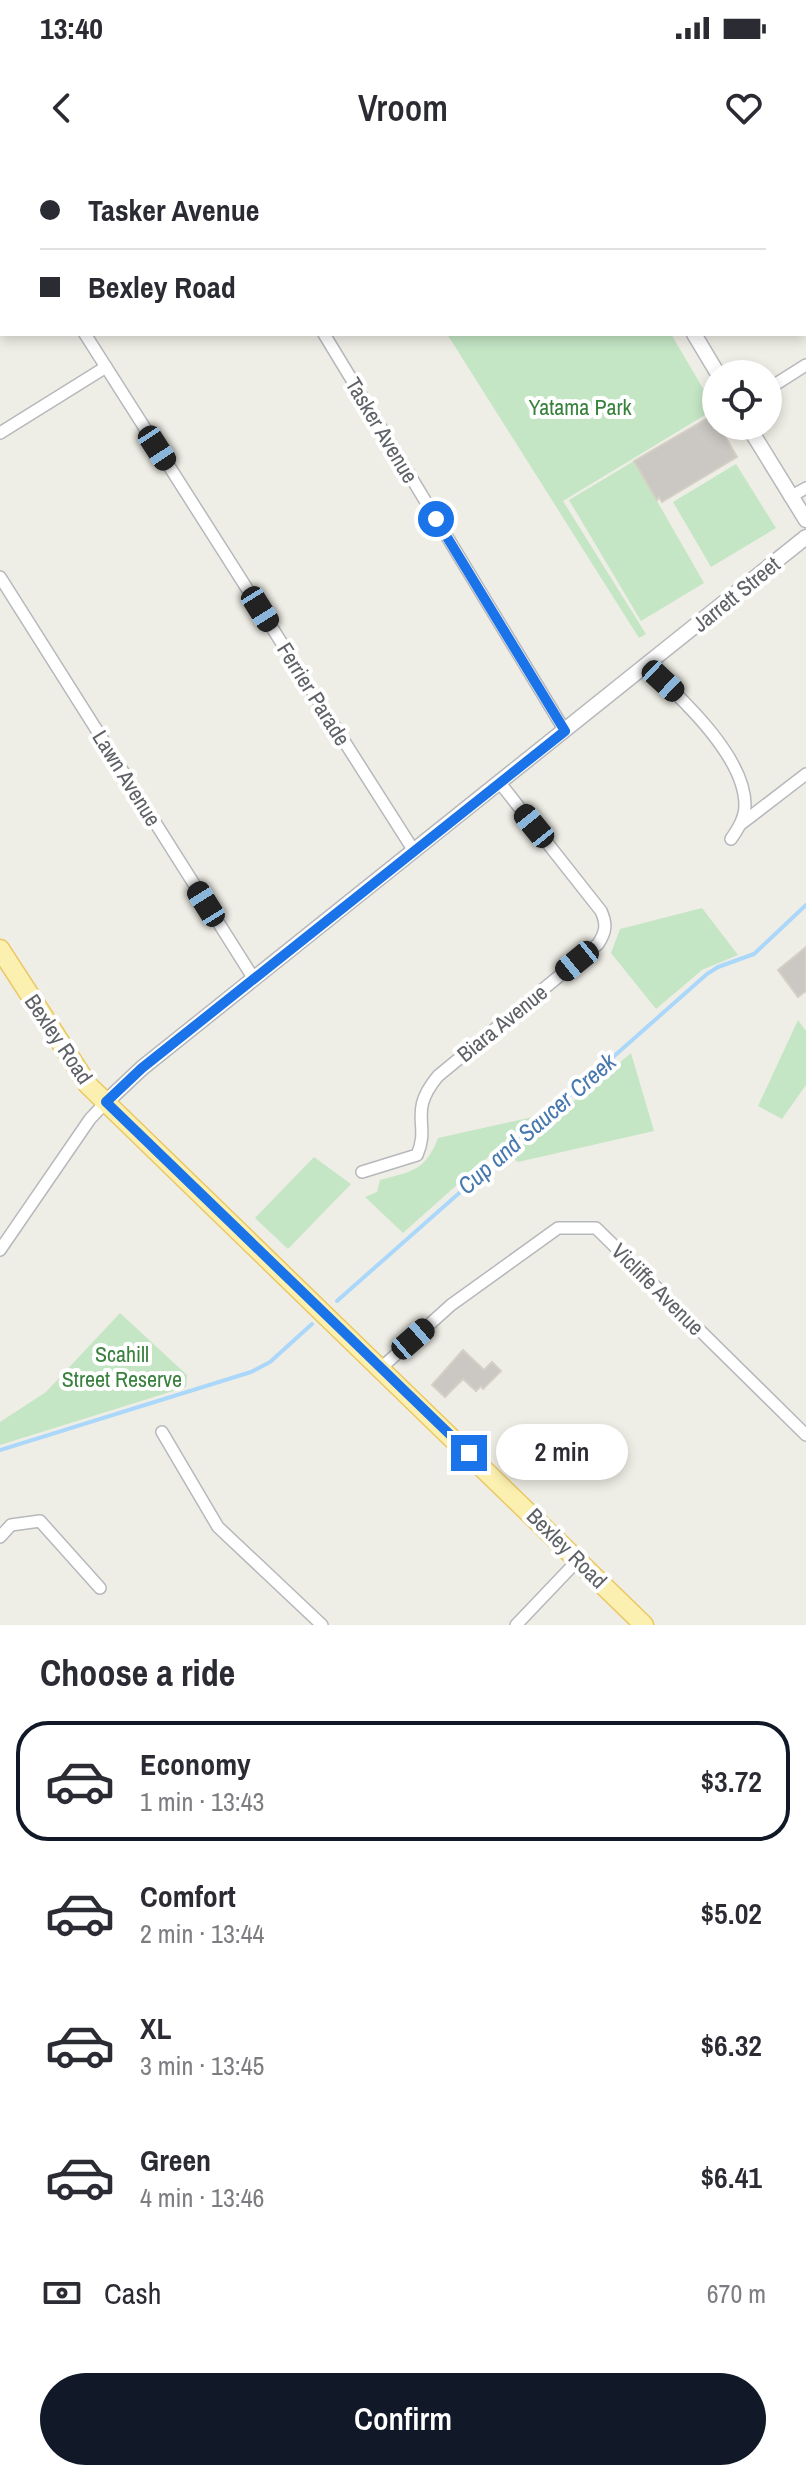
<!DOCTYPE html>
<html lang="en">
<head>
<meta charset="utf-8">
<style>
	:root { --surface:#fff; --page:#f7f7f7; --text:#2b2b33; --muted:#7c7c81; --line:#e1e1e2; --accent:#111827 }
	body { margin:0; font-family:"Archivo Narrow",sans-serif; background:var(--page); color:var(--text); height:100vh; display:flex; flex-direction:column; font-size:30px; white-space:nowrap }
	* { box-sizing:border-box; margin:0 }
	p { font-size:26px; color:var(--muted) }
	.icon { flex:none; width:44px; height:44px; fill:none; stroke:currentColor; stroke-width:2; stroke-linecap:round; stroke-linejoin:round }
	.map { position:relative; height:1465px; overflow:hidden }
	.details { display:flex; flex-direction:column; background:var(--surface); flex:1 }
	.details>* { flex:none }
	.banner { position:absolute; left:0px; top:0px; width:806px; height:176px; box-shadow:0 4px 12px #0003; display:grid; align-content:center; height:176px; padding:0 40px; background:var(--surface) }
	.buttons { position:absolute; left:702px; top:200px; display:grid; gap:16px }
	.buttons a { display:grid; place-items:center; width:80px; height:80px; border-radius:50%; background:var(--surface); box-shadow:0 4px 12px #0003; font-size:40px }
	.end { position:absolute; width:36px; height:36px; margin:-18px; border:10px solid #1a73e8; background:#fff; box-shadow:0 0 0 4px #fff }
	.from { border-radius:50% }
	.bubble { position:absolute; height:56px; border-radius:28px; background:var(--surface); box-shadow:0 4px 12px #0003; font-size:26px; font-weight:600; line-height:56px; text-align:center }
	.car { position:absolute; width:24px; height:48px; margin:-24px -12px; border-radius:10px; box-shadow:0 0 6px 2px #0007; background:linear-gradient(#222 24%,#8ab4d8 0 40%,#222 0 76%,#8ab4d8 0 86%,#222 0) }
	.banner b { display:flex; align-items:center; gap:28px; height:76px; font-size:30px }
	.banner b+b { border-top:2px solid var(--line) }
	.banner i { width:20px; height:20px; background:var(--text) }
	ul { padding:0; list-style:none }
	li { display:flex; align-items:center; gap:24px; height:120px; margin:0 16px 12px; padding:0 24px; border:4px solid transparent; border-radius:32px }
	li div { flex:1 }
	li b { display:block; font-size:30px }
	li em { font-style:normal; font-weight:600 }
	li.on { border-color:var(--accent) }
	li>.icon { width:72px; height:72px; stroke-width:1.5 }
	h2 { padding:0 40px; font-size:36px; line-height:96px }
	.pay { display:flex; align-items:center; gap:20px; height:88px; padding:0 40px; font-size:30px }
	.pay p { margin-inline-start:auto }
	.action { display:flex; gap:16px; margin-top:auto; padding:16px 40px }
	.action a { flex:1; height:92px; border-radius:48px; background:var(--accent); color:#fff; font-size:32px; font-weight:600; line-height:92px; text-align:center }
	.status { display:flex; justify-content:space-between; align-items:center; height:56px; padding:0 40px; background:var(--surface); direction:ltr }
	.status svg { height:22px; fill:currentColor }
	header { display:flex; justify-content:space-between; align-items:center; height:104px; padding:0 40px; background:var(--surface); font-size:36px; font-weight:600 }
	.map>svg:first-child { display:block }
	.green { fill:#c4e6c5 }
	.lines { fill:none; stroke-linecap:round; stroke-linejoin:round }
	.stream { stroke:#abd7fb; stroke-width:4 }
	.building { fill:#cbc8c4; stroke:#d4d0c5; stroke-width:2 }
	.minor-casing { stroke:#b7b8bc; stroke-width:14 }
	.tertiary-casing { stroke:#b7b8bc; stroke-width:17 }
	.secondary-casing { stroke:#b8babf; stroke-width:19 }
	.primary-casing { stroke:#ebc763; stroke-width:21 }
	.minor { stroke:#fff; stroke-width:11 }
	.tertiary { stroke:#fff; stroke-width:14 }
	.secondary { stroke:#fff; stroke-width:16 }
	.primary { stroke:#fbf0af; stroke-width:18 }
	.route { stroke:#1a73e8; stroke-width:10 }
	.labels { text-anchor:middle; stroke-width:8; stroke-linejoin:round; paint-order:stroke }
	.park-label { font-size:22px; fill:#39823d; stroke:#fff }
	.street-label { font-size:22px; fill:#5e6166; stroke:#fff }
	.water-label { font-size:24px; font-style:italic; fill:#4778ae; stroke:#fff }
</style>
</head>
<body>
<div class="status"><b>13:40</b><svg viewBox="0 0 49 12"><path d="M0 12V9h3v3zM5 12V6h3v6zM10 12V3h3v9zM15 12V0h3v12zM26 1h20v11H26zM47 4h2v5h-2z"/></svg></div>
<header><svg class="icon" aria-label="back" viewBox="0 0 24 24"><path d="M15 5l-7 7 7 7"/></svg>Vroom<svg class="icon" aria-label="heart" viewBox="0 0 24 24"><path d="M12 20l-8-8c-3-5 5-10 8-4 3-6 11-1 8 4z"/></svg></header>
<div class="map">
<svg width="806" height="1465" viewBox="0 0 806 1465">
	<rect width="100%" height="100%" fill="#efeee6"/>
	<!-- green -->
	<g class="green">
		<polygon points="447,174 671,174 715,249 563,341 646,474 639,478"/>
		<polygon points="634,301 704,423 641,461 569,340"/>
		<polygon points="736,304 776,368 711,407 673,342"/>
		<polygon points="702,748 738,795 702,810 656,849 611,793 620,769"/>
		<polygon points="798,860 806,871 806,925 782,959 758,946"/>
		<polygon points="631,893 654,971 518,1002 509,996"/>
		<path d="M533,957l-130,116 -38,-36 12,-5 3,-12c33,-9 45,-9 58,-42z"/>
		<polygon points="314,997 351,1024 288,1089 255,1058"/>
		<polygon points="120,1153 187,1215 186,1227 0,1285 0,1262 46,1232"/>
	</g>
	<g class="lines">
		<!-- stream -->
		<g class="stream">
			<polyline points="337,1141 707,814 718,807 754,794 806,745"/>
			<polyline points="0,1290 251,1212 270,1202 312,1164"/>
		</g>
	</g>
	<!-- building -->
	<g class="building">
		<polygon points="713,255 716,266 719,266 737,297 662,342 659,337 657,340 634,301"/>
		<polygon points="806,787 806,831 798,837 778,810"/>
		<polygon points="463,1190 484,1210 492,1202 501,1211 483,1229 481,1226 476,1231 463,1219 445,1237 432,1225"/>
	</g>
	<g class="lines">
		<!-- minor casing -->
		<g class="minor-casing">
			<g id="minor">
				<polyline points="218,0 219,2"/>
				<polyline points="778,2 782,0"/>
				<polyline points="85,174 414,691"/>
				<polyline points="324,174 565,571"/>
				<polyline points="768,229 806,205"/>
				<polyline points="0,273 106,207"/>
				<polyline points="790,337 806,328"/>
				<polyline points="0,417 254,819"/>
				<path d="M647,506c33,31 98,90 98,139 0,13 -7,24 -14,34"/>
				<polyline points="741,664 806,614"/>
				<path d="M362,1012l55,-17c14,-31 -10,-42 21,-79l160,-132c8,-12 9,-20 3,-33l-101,-128"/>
				<polyline points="0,1090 90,959 106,942"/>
				<polyline points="381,1208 451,1145 558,1068 596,1068 806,1275"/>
				<polyline points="162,1272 218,1367 322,1465"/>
				<polyline points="0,1377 11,1365 40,1361 100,1428"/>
				<polyline points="516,1465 579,1399"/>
			</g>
		</g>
		<!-- tertiary casing -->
		<g class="tertiary-casing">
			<g id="tertiary">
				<polyline points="592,0 593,2"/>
				<polyline points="694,174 718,214"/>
				<polyline points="748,266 806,360"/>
				<polyline points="106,942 142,908 806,377"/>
			</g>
		</g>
		<!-- secondary casing -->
		<g class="secondary-casing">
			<g id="secondary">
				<polyline points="70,2 74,0"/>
				<polyline points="0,45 2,44"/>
			</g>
		</g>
		<!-- primary casing -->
		<g class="primary-casing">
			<polyline id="primary" points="0,789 88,925 644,1465"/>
		</g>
		<!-- minor -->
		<use href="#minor" class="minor"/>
		<!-- tertiary -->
		<use href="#tertiary" class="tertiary"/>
		<!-- secondary -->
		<use href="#secondary" class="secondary"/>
		<!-- primary -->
		<use href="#primary" class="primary"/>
	</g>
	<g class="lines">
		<!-- route -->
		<polyline class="route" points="436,359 565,571 142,908 106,942 469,1293"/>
	</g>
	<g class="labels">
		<!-- park labels -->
		<g class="park-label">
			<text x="580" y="255">Yatama Park</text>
			<text x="122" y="1202">Scahill<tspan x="122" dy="25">Street Reserve</tspan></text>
		</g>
		<!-- street labels -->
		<g class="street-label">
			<text transform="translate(382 270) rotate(59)" y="8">Tasker Avenue</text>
			<text transform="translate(736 434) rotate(-39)" y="8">Jarrett Street</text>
			<text transform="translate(314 534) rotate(58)" y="8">Ferrier Parade</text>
			<text transform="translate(127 618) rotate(58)" y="8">Lawn Avenue</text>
			<text transform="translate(502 863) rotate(-39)" y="8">Biara Avenue</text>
			<text transform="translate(59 879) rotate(56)" y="8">Bexley Road</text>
			<text transform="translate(658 1129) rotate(45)" y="8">Vicliffe Avenue</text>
			<text transform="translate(567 1388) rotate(45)" y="8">Bexley Road</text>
		</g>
		<!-- water labels -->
		<g class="water-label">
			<text transform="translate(537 964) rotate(-41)" y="8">Cup and Saucer Creek</text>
		</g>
	</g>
</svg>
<div class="buttons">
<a><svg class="icon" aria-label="locate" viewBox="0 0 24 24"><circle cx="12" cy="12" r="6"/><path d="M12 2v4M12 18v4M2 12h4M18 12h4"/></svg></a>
</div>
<i class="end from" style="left:436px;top:359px"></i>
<i class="end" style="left:469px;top:1293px"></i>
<div class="bubble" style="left:496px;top:1264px;width:132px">2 min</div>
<i class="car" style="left:157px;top:288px;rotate:147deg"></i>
<i class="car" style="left:260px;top:449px;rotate:148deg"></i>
<i class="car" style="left:663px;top:521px;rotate:133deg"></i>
<i class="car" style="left:534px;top:666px;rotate:321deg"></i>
<i class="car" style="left:206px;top:744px;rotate:328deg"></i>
<i class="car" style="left:577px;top:801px;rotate:231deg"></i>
<i class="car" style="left:413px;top:1179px;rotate:49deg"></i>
<div class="banner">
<b><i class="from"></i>Tasker Avenue</b>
<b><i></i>Bexley Road</b>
</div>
</div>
<section class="details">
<h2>Choose a ride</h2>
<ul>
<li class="on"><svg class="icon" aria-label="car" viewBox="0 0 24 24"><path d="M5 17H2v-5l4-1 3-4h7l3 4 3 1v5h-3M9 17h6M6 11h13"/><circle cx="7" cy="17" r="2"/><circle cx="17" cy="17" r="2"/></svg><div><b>Economy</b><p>1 min · 13:43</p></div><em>$3.72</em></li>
<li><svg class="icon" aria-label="car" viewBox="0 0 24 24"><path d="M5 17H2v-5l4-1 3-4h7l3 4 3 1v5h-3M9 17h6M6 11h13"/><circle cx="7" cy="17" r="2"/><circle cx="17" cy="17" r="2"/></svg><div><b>Comfort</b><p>2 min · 13:44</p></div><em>$5.02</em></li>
<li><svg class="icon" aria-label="car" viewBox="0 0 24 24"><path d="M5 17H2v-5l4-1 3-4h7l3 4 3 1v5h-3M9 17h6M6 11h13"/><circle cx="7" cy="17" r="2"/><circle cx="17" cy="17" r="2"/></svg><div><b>XL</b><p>3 min · 13:45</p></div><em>$6.32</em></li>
<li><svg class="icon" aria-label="car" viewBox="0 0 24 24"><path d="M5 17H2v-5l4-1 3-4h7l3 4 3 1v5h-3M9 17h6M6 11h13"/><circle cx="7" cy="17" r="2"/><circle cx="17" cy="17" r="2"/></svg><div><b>Green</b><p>4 min · 13:46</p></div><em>$6.41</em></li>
</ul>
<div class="pay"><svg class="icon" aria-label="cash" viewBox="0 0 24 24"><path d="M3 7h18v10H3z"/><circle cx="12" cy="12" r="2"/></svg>Cash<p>670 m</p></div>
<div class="action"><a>Confirm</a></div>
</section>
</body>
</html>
